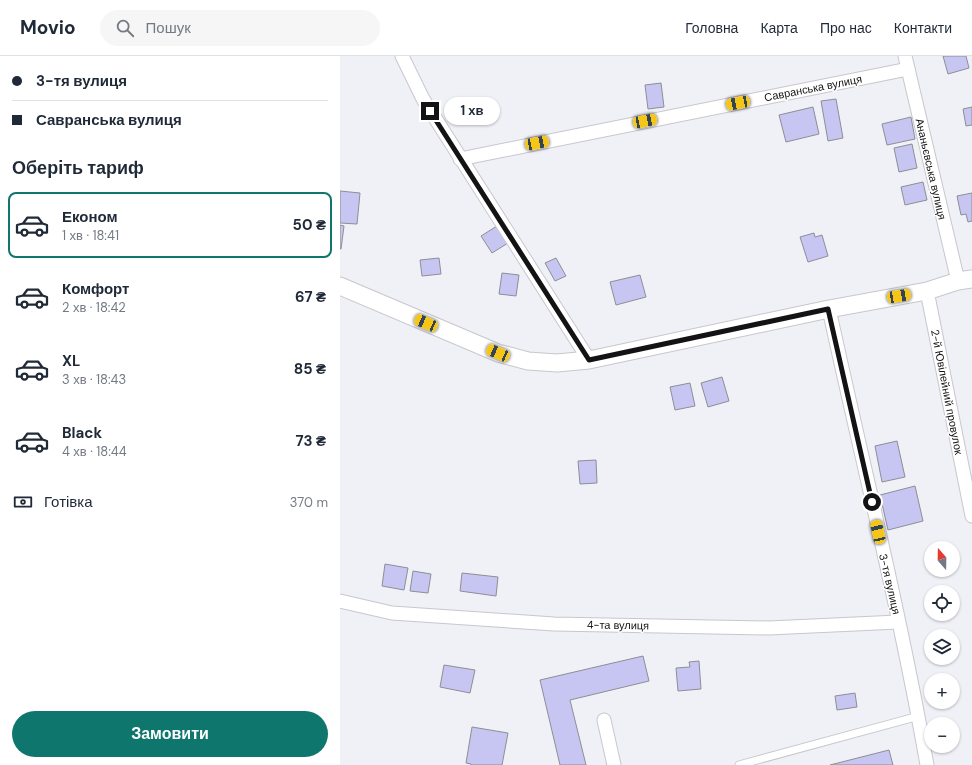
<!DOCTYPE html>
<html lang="uk">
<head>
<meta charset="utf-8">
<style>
	:root { --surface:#fff; --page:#f6f6f7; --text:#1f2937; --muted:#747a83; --line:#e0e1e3; --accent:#0f766e }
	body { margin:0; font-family:"DM Sans",sans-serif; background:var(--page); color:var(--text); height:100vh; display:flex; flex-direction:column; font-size:15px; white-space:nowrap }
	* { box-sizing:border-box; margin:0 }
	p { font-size:13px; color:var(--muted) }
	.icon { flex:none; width:22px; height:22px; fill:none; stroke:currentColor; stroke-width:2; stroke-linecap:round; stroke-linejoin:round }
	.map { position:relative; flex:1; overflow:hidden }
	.sheet { display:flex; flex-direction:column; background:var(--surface); width:340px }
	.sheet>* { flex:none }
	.hud { display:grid; align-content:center; height:88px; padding:0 12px; background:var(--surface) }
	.needle { width:26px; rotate:340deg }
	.tools { position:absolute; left:584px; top:485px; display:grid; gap:8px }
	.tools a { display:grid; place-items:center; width:36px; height:36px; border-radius:50%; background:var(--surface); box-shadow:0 1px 3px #0004; font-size:20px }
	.end { position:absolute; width:18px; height:18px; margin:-9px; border:5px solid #131315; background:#fff; box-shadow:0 0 0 2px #fff }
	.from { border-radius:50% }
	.bubble { position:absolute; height:28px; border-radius:14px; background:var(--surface); box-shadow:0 1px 3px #0004; font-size:13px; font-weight:700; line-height:28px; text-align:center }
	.car { position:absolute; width:12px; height:24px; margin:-12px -6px; border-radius:5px; box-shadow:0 0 3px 1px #0007; background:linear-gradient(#f5c518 24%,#345 0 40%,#f5c518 0 76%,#345 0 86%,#f5c518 0) }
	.hud b { display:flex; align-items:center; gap:14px; height:38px; font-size:15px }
	.hud b+b { border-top:1px solid var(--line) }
	.hud i { width:10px; height:10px; background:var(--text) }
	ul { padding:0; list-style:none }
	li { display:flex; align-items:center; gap:12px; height:66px; margin:0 8px 6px; padding:0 4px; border:2px solid transparent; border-radius:8px }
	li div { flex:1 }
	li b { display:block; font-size:15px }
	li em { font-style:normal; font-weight:700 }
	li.active { border-color:var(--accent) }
	li>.icon { width:36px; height:36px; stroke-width:1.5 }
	h2 { padding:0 12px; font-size:18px; line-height:48px }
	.pay { display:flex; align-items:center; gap:10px; height:44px; padding:0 12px; font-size:15px }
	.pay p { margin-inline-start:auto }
	.button { display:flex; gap:8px; margin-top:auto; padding:8px 12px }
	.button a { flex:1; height:46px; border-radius:24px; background:var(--accent); color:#fff; font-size:16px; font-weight:700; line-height:46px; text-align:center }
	header { display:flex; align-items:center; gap:24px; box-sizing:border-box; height:56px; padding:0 20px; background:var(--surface); border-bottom:1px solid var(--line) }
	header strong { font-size:19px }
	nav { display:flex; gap:22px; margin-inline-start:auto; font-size:14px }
	.search { width:280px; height:36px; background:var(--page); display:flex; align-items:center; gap:10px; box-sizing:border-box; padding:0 14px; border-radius:22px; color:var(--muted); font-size:15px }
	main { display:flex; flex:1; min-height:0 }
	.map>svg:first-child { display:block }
	.building { fill:#c7c5f2; stroke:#8e8e94 }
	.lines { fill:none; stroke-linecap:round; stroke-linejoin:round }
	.service-casing { stroke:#c7c7cd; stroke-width:9 }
	.minor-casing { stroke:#c7c7cd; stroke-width:15 }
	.tertiary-casing { stroke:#c7c7cd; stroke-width:19 }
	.service { stroke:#fff; stroke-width:7 }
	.minor { stroke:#fff; stroke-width:13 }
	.tertiary { stroke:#fff; stroke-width:17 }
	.route { stroke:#131315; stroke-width:5 }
	.labels { text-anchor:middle; stroke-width:3; stroke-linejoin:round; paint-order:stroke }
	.street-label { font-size:11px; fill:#131315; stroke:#fff }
</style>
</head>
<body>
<header>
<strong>Movio</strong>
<div class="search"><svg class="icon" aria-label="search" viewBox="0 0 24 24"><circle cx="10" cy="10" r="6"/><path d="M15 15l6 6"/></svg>Пошук</div>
<nav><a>Головна</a><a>Карта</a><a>Про нас</a><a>Контакти</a></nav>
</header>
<main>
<section class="sheet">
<div class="hud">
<b><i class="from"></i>3-тя вулиця</b>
<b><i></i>Савранська вулиця</b>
</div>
<h2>Оберіть тариф</h2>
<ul>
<li class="active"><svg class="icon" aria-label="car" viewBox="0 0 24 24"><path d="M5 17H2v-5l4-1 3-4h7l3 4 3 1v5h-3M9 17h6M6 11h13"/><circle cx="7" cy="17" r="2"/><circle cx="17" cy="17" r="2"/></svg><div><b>Економ</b><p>1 хв · 18:41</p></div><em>50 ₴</em></li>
<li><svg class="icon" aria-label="car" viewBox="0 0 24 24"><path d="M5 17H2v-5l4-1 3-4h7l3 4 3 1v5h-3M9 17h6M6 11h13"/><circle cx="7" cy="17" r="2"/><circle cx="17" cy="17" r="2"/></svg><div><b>Комфорт</b><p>2 хв · 18:42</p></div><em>67 ₴</em></li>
<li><svg class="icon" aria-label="car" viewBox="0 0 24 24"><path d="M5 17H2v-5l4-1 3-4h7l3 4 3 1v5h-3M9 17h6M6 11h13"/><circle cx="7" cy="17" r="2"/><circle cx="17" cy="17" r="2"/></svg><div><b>XL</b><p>3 хв · 18:43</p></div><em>85 ₴</em></li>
<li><svg class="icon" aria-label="car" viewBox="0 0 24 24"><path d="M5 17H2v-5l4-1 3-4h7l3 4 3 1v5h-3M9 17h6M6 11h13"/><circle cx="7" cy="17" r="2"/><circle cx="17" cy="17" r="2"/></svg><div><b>Black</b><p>4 хв · 18:44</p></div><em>73 ₴</em></li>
</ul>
<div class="pay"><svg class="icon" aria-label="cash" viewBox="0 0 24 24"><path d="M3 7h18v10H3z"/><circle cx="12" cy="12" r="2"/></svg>Готівка<p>370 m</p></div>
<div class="button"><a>Замовити</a></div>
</section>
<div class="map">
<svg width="632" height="709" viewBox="0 0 632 709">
	<rect width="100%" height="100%" fill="#f0f0f7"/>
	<!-- building -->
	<g class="building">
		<polygon points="603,0 626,0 629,12 608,18"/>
		<polygon points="321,27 324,51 308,53 305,29"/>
		<polygon points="496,43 503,82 488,85 481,45"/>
		<polygon points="473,51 479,78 446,86 439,59"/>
		<polygon points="632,51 632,69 626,70 623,53"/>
		<polygon points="571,61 575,83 547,89 542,68"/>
		<polygon points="572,88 577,112 559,116 554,92"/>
		<polygon points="583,126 587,144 565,149 561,131"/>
		<polygon points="0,135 20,137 17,168 0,167"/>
		<polygon points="632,137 632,165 628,166 626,158 621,159 617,140"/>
		<polygon points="0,169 4,170 1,193 0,193"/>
		<polygon points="157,170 168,187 152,197 141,180"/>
		<polygon points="474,177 475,181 482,179 488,200 468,206 460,181"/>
		<polygon points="99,202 101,218 82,220 80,204"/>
		<polygon points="216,202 226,220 215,225 205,207"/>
		<polygon points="162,217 179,219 176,240 159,238"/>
		<polygon points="300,219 306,241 276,249 270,226"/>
		<polygon points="382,321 389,345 368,351 361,327"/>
		<polygon points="350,327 355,350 335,354 330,331"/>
		<polygon points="557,385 565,421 542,426 535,390"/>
		<polygon points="256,404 257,427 240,428 238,405"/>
		<polygon points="575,430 583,465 548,474 540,439"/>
		<polygon points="45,508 68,512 64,534 42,530"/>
		<polygon points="73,515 91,518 88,537 70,535"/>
		<polygon points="122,517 158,521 156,540 120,535"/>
		<polygon points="303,600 309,625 230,644 246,709 220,709 200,624"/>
		<polygon points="359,605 361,633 338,635 336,612 350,611 349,606"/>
		<polygon points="104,609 135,614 130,637 100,631"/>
		<polygon points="515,637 517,651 497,654 495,640"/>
		<polygon points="132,671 168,677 162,709 131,709 131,708 126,707"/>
		<polygon points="549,694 553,709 490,709"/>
	</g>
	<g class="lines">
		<!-- service casing -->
		<g class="service-casing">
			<polyline id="service" points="399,709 579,660"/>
		</g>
		<!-- minor casing -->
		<g class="minor-casing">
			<g id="minor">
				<polyline points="62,0 83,43 249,304"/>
				<polyline points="565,0 618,225"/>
				<polyline points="120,103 568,13"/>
				<polyline points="587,235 632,460"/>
				<path d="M489,253c33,152 71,303 98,456"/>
				<polyline points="0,545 52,557 214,568 429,572 558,566"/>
				<polyline points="264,664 274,709"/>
			</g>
		</g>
		<!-- tertiary casing -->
		<g class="tertiary-casing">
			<polyline id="tertiary" points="0,230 158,297 188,305 217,307 249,304 489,253 587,235 618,225 632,223"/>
		</g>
		<!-- service -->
		<use href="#service" class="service"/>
		<!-- minor -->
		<use href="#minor" class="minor"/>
		<!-- tertiary -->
		<use href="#tertiary" class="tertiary"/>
	</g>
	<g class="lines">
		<!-- route -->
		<polyline class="route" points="90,55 249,304 488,253 532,446"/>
	</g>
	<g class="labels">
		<!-- street labels -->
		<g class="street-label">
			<text transform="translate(473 32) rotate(-11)" y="4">Савранська вулиця</text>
			<text transform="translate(591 113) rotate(77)" y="4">Ананьєвська вулиця</text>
			<text transform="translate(607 336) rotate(79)" y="4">2-й Ювілейний провулок</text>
			<text transform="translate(550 528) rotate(77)" y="4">3-тя вулиця</text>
			<text transform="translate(278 569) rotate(1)" y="4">4-та вулиця</text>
		</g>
	</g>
</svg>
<div class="tools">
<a><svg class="needle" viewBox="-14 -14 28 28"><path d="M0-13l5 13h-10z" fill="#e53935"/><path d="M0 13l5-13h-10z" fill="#747a83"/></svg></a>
<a><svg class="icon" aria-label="locate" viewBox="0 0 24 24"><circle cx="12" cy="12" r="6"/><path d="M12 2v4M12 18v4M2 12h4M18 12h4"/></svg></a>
<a><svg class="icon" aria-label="layers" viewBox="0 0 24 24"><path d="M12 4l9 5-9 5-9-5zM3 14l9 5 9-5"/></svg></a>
<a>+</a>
<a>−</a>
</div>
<i class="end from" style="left:532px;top:446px"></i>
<i class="end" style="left:90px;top:55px"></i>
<div class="bubble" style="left:104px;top:41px;width:56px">1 хв</div>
<i class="car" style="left:398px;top:47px;rotate:259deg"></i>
<i class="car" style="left:305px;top:65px;rotate:79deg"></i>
<i class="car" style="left:197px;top:87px;rotate:79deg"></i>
<i class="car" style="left:559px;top:240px;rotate:80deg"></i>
<i class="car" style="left:86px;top:267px;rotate:293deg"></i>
<i class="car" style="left:158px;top:297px;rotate:293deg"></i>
<i class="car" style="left:538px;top:476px;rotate:347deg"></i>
</div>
</main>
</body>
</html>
